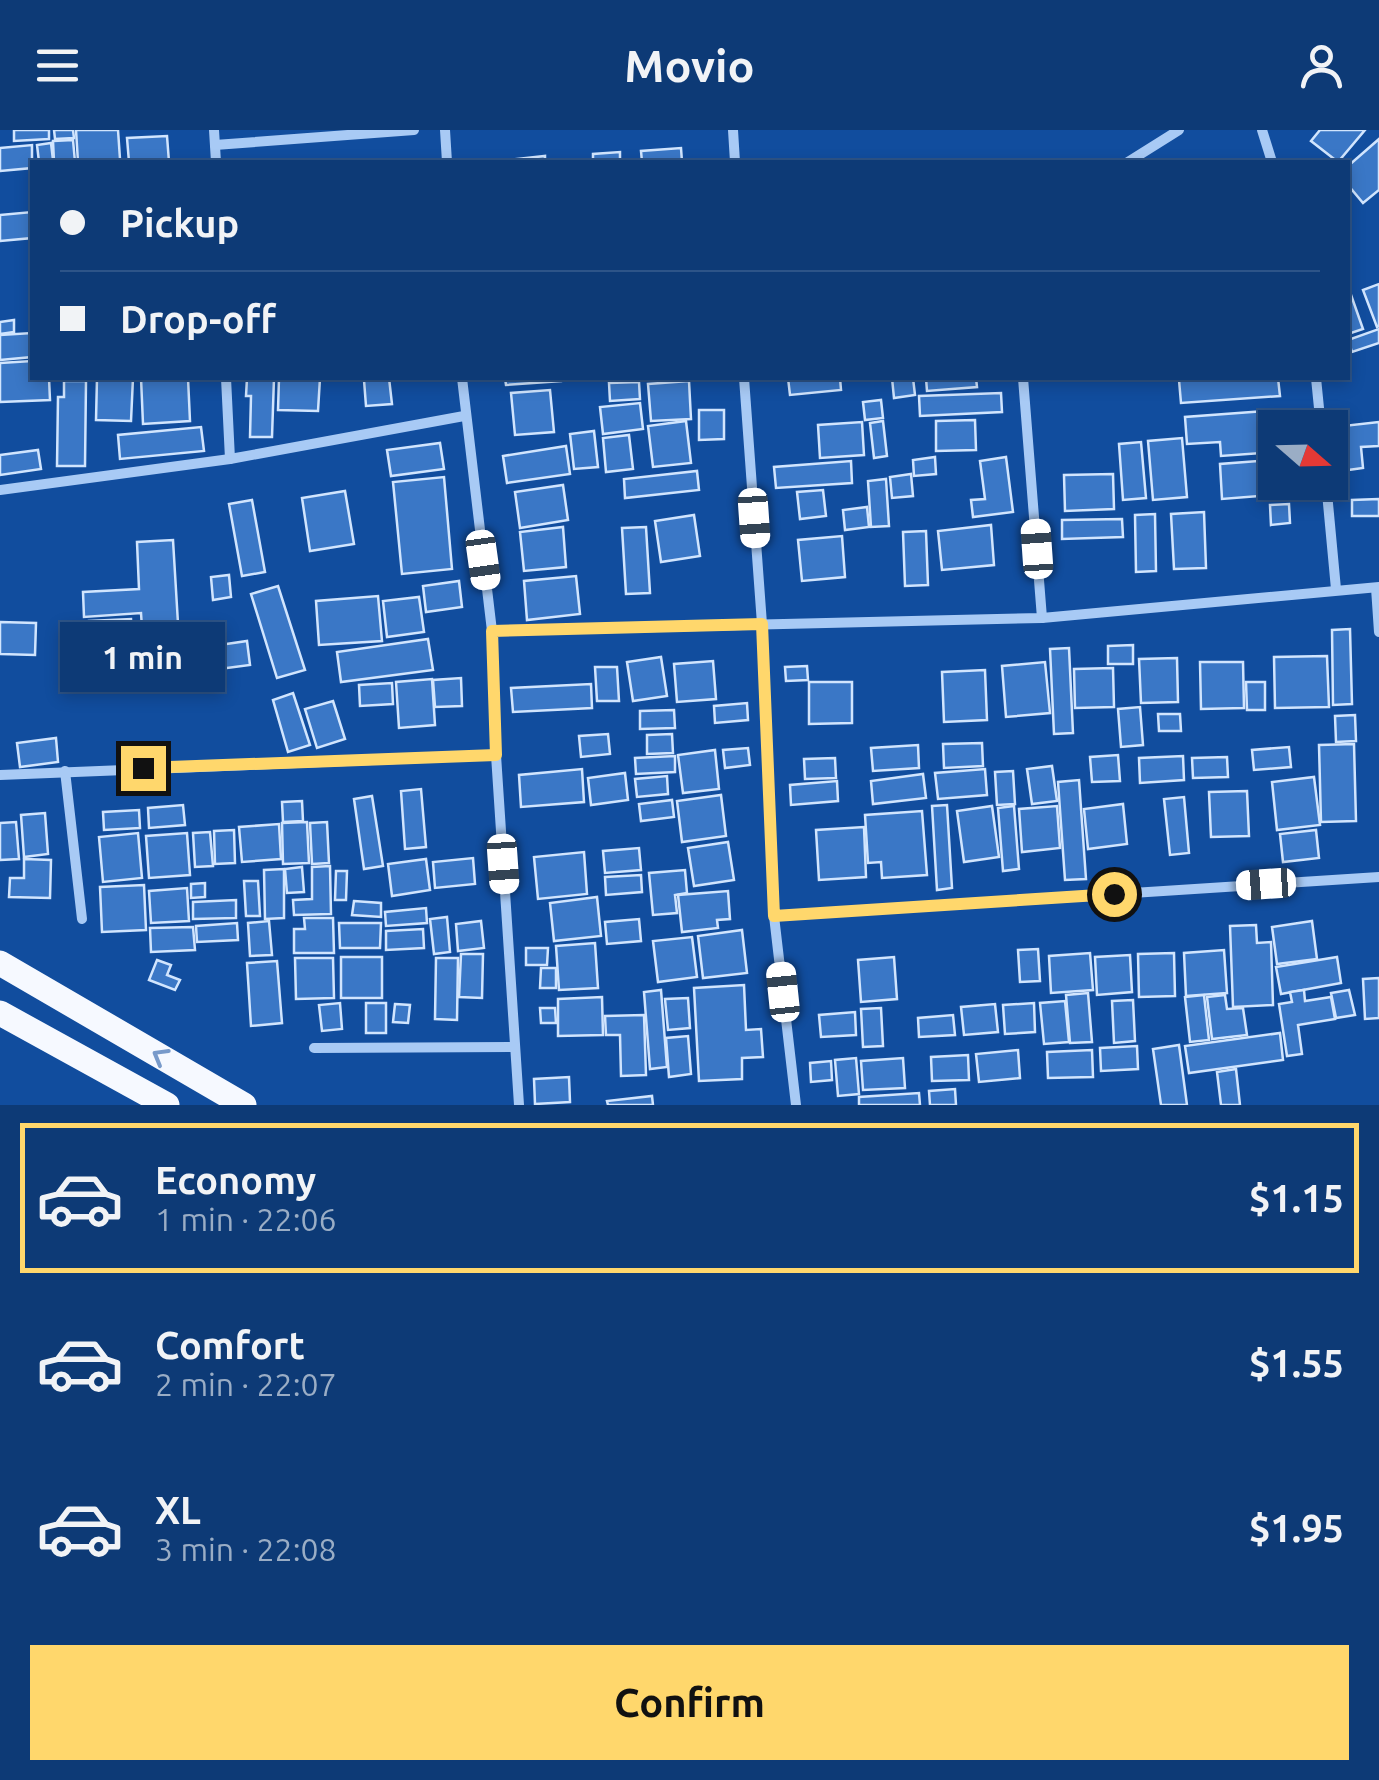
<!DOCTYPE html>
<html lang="en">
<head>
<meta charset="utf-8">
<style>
	:root { --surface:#0d3a76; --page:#16417b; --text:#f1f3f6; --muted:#9aadc5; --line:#2d5488; --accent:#ffd76c }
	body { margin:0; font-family:Ubuntu,sans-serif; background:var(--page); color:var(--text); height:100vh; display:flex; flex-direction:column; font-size:38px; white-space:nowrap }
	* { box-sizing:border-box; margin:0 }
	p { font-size:32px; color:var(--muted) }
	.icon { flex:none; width:55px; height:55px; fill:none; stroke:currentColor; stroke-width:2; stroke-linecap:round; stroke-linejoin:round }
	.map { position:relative; height:975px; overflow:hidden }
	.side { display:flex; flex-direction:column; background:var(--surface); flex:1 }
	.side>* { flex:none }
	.banner { position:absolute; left:30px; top:30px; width:1320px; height:220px; border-radius:0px; box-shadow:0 5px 15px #0003,0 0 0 2px var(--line); display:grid; align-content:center; height:220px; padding:0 30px; background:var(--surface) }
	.needle { width:65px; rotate:110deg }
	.buttons { position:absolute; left:1258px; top:280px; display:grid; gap:20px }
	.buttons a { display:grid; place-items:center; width:90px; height:90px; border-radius:0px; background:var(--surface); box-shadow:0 5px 15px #0003,0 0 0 2px var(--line); font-size:50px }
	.end { position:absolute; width:45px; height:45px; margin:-22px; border:12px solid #ffd76c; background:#111; box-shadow:0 0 0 5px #111 }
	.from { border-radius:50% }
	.bubble { position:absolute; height:70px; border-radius:0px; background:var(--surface); box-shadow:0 5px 15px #0003,0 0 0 2px var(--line); font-size:32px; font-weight:600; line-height:70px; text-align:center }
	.car { position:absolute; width:30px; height:60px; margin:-30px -15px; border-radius:12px; box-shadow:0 0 8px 2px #0007; background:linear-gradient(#fff 24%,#345 0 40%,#fff 0 76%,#345 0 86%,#fff 0) }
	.banner b { display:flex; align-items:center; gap:35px; height:95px; font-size:38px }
	.banner b+b { border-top:2px solid var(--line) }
	.banner i { width:25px; height:25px; background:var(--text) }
	ul { padding:18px 0 0; list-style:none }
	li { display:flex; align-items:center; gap:30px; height:150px; margin:0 20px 15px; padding:0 10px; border:5px solid transparent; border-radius:0px }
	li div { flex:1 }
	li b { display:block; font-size:38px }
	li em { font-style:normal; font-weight:600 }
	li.current { border-color:var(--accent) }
	li>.icon { width:90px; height:90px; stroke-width:1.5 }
	.button { display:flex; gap:20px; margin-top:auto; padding:20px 30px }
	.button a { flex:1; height:115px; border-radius:0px; background:var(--accent); color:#111; font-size:40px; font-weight:600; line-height:115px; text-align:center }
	header { display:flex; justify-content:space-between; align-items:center; height:130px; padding:0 30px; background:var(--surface); font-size:45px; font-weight:600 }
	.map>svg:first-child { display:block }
	.building { fill:#3a77c6; stroke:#d1e5fe; stroke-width:2.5 }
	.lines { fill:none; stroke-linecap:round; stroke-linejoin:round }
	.minor { stroke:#a8caf5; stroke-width:10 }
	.primary { stroke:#f6f9ff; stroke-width:25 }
	.oneway { stroke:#789aca }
	.route { stroke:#ffd76c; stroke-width:12 }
</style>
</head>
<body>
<header><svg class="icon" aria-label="menu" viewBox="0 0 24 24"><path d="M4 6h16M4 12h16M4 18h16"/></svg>Movio<svg class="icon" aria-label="person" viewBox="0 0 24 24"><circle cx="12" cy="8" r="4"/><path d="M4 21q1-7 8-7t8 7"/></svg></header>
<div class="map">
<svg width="1379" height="975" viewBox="0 0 1379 975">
	<rect width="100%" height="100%" fill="#114d9e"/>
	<!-- building -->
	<g class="building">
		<polygon points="14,0 49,0 49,9 14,11"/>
		<polygon points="54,0 73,0 74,8 55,9"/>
		<polygon points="76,0 118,0 120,29 78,32"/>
		<polygon points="1320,0 1365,0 1338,32 1311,11"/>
		<polygon points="167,6 169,32 129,32 127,8"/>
		<polygon points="1379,9 1379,60 1363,73 1348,55 1348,36"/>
		<polygon points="73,10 75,32 54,32 53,11"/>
		<polygon points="51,13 53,30 39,32 37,15"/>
		<polygon points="32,15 32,38 0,41 0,18"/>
		<polygon points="681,18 682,32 642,32 641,21"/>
		<polygon points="620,22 620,32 593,32 593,24"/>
		<polygon points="545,26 545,32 500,32 500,31"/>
		<polygon points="32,82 32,108 0,111 0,85"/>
		<polygon points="1379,154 1379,196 1377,197 1363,160"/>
		<polygon points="1350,162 1363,199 1348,204 1348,163"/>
		<polygon points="14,190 14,202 0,204 0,192"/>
		<polygon points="1379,199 1379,213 1352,222 1348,210"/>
		<polygon points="32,203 32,227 0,230 0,205"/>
		<polygon points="32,231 32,248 49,248 50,270 0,272 0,233"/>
		<polygon points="97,248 133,248 131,291 96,290"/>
		<polygon points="141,248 188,248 190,291 143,294"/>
		<polygon points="247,248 274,248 272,307 250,307 251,266 246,266"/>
		<polygon points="279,248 320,248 318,281 278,280"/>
		<polygon points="389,248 392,274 366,276 364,250"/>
		<polygon points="505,248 561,248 561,251 506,255"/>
		<polygon points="788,248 840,248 841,260 790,265"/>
		<polygon points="892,248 913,248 915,265 894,268"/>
		<polygon points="926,248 976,248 977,257 927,261"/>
		<polygon points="1216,248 1278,248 1280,266 1181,273 1179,250"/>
		<polygon points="64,251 86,251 85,336 57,336 58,267 64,267"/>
		<polygon points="689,251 691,289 651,291 648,254"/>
		<polygon points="639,252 640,269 610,271 609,253"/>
		<polygon points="550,260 554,302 515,305 511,263"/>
		<polygon points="1001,263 1002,282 920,286 919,266"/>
		<polygon points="881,270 883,288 865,290 863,272"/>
		<polygon points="640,273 643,299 603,304 600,277"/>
		<polygon points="699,280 724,280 724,309 699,310"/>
		<polygon points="1280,280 1281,298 1275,298 1275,322 1221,326 1220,312 1187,314 1185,287"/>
		<polygon points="975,290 976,320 936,321 936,291"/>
		<polygon points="686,291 691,333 653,337 648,296"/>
		<polygon points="883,291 887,326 874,328 870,293"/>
		<polygon points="862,292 864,325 820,328 818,295"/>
		<polygon points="1379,292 1379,316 1361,317 1363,338 1348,340 1343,296"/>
		<polygon points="201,297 204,321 120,329 118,305"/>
		<polygon points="594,301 598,337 574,339 570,304"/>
		<polygon points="629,305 633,339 606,342 603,308"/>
		<polygon points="1182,308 1187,367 1153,370 1148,311"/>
		<polygon points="1141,312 1146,368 1123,370 1119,314"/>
		<polygon points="440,313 444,339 391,346 387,320"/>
		<polygon points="566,316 570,344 507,353 503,326"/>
		<polygon points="38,320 41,339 0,345 0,325"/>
		<polygon points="935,327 936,344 914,346 913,330"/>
		<polygon points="1006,327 1013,382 973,387 971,370 985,369 980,331"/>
		<polygon points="1271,330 1273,365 1222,369 1220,334"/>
		<polygon points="851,331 852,353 776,358 774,337"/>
		<polygon points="697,341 699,360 625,368 624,349"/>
		<polygon points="911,344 913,366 892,368 890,347"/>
		<polygon points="1113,344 1114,379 1065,381 1064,345"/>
		<polygon points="444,347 452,439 402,444 393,352"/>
		<polygon points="886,349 889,396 871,397 868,351"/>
		<polygon points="563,355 568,390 520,398 515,362"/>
		<polygon points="823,360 826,386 800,389 797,362"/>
		<polygon points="345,361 354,414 310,421 302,368"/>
		<polygon points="1379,369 1379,386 1352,386 1352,370"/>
		<polygon points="252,370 265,442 242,446 229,374"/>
		<polygon points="1289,374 1290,393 1271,395 1270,375"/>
		<polygon points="867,377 869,397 845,400 843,380"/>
		<polygon points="1204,382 1206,438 1174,439 1171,384"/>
		<polygon points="1155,384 1156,441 1136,442 1135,385"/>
		<polygon points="694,385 700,426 661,432 655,391"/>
		<polygon points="1122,389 1123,407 1062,409 1062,390"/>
		<polygon points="991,395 994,435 942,440 938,401"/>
		<polygon points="563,397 566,437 524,441 520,402"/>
		<polygon points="646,397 650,463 626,464 622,398"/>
		<polygon points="926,401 928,455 905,456 903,402"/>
		<polygon points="842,406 845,447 802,451 798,410"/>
		<polygon points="173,410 179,510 143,513 141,483 84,487 83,462 139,459 137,412"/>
		<polygon points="229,445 231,467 213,470 211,447"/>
		<polygon points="576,446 580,484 527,490 524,451"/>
		<polygon points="459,451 462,477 426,482 423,456"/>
		<polygon points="278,456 305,540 277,548 251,464"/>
		<polygon points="378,466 382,511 319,515 316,471"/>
		<polygon points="419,467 424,502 387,507 383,471"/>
		<polygon points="131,489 134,552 92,555 89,491"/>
		<polygon points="0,492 36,493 35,525 0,524"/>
		<polygon points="1350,499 1352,574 1333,575 1332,500"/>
		<polygon points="428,509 433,540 341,552 337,522"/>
		<polygon points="247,511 250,535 196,542 192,519"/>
		<polygon points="1133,515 1133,534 1108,534 1108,516"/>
		<polygon points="178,518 180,551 139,554 137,521"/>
		<polygon points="1069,518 1073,603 1054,604 1050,519"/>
		<polygon points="1327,526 1329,577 1275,578 1274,527"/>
		<polygon points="661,527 667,566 633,571 627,532"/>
		<polygon points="1177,528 1178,572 1141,573 1139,529"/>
		<polygon points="713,531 716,569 677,572 674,534"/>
		<polygon points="1045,532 1050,583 1006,587 1002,536"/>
		<polygon points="1200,532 1243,532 1244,578 1201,579"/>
		<polygon points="807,536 808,550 786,551 785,537"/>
		<polygon points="595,537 617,537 619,571 597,571"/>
		<polygon points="1113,538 1114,577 1075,578 1074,539"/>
		<polygon points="985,540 987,590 944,592 942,542"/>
		<polygon points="461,548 462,576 435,577 433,550"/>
		<polygon points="432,549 435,595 399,598 396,552"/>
		<polygon points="809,552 852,552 852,593 809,594"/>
		<polygon points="1246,552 1265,552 1265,580 1247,580"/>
		<polygon points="392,553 393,574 360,576 359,555"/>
		<polygon points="591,554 592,578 513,582 511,558"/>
		<polygon points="293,563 310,615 288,622 273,570"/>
		<polygon points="333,571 345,609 317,618 305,579"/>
		<polygon points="747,573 748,590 715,593 714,576"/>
		<polygon points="1140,577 1143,615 1121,617 1118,579"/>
		<polygon points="674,580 675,598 640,599 640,581"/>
		<polygon points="1158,584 1180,584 1181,601 1159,601"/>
		<polygon points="1355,585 1356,611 1336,612 1335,586"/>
		<polygon points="608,604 610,624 581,627 579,606"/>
		<polygon points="672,604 673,623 647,624 647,605"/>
		<polygon points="56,608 58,632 20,637 17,613"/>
		<polygon points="982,613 983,636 944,638 943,614"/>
		<polygon points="1354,614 1356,691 1321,692 1319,615"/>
		<polygon points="918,615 919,638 873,641 871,618"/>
		<polygon points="1289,617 1291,637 1254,640 1252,620"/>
		<polygon points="748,618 750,635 725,638 723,620"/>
		<polygon points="715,620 719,659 683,663 678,625"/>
		<polygon points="1118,625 1120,651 1092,652 1090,627"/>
		<polygon points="675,626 675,642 636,644 635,628"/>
		<polygon points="1183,626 1184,650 1140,653 1139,628"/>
		<polygon points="1227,627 1228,647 1193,648 1192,628"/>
		<polygon points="835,628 836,648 805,649 804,629"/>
		<polygon points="1052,636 1057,671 1032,674 1027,639"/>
		<polygon points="582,639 584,672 521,677 519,645"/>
		<polygon points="985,639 987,665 938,669 935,643"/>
		<polygon points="1013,641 1015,674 997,675 995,642"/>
		<polygon points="625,643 628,670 591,675 588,648"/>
		<polygon points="923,644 926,668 873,674 871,651"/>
		<polygon points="667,646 668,664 637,667 635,649"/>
		<polygon points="1314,647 1320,695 1277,700 1272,652"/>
		<polygon points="1079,650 1086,749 1065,750 1058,652"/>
		<polygon points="837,651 838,671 791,675 790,655"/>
		<polygon points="421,659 426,717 405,719 401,661"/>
		<polygon points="1247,661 1249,706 1211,707 1209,662"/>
		<polygon points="721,665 726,706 682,712 677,671"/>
		<polygon points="372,666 383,736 364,739 354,669"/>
		<polygon points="1184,667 1189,723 1170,725 1164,669"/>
		<polygon points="672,670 674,687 641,691 639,674"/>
		<polygon points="302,671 303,691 283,692 282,672"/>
		<polygon points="1123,674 1127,714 1088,719 1084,679"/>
		<polygon points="183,675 185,695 149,698 148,678"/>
		<polygon points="947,675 952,758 937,760 932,676"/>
		<polygon points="992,676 999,727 964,732 957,681"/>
		<polygon points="1014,676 1019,739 1003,741 998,678"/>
		<polygon points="1057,676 1060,718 1022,722 1019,679"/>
		<polygon points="139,680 140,698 104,700 103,682"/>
		<polygon points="922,681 927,745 882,748 881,732 868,733 865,685"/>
		<polygon points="45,683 48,724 24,727 21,685"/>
		<polygon points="16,692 19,729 0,730 0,693"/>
		<polygon points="307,692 309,733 283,734 282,693"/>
		<polygon points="327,692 329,733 312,734 310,693"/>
		<polygon points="279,694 281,729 242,732 239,697"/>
		<polygon points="864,697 866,747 819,750 816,700"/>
		<polygon points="234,700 235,733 215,734 214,701"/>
		<polygon points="1316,700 1319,728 1283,732 1280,704"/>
		<polygon points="210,702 213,736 195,737 193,703"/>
		<polygon points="138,703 142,748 103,752 99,707"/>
		<polygon points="187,703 190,745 149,748 146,706"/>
		<polygon points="728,712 734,750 694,756 688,718"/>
		<polygon points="639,718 641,740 605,743 603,721"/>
		<polygon points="584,722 587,764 538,769 534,727"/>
		<polygon points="473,728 475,754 435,758 433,732"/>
		<polygon points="24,729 51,730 50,768 9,767 10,748 24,748"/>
		<polygon points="426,729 430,760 392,766 388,734"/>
		<polygon points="330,736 331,784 294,785 293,770 312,769 312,737"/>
		<polygon points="302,737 304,762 287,763 285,739"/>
		<polygon points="284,739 284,788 265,789 264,740"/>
		<polygon points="685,740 687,763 675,765 677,783 653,785 649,743"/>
		<polygon points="336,741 347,741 346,770 335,770"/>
		<polygon points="641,745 642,762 606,765 605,747"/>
		<polygon points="244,751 258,751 260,786 246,786"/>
		<polygon points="205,753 205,767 191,768 191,754"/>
		<polygon points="144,755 146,800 102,802 100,757"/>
		<polygon points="187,758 189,791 151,793 149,761"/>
		<polygon points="728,761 730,789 717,790 718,798 682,802 678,765"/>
		<polygon points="597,767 601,806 554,811 550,773"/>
		<polygon points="236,770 236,788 193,789 193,772"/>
		<polygon points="354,771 381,773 381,787 352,785"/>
		<polygon points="426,778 427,793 386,796 385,782"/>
		<polygon points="447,787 450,822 434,824 430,789"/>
		<polygon points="304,788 333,788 334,823 294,823 294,799 305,799"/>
		<polygon points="639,789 641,811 607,814 605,792"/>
		<polygon points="269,791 272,825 250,826 248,793"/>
		<polygon points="481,791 484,818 458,821 456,794"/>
		<polygon points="1312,791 1317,829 1277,834 1272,797"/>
		<polygon points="237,793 238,810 197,812 196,796"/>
		<polygon points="339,793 381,793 380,818 340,818"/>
		<polygon points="1256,795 1257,813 1271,812 1273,875 1233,877 1230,796"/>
		<polygon points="193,797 195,820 151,822 150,798"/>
		<polygon points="423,799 424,818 386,820 386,801"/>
		<polygon points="742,800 747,843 703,848 698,806"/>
		<polygon points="692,807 697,847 658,852 653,811"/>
		<polygon points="595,813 598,858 559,860 556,816"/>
		<polygon points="526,818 548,818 547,835 526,835"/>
		<polygon points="1038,819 1040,851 1020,852 1018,820"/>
		<polygon points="1224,820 1227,863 1186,866 1184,823"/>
		<polygon points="1090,823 1093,860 1051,863 1049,826"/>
		<polygon points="1174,823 1175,866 1139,867 1138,824"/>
		<polygon points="461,824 483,824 482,868 459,867"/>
		<polygon points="1130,825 1132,862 1097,865 1095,827"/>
		<rect x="341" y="827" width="41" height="41"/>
		<polygon points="894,827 897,869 861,872 858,830"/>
		<polygon points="1337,827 1341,853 1281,864 1276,837"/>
		<polygon points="295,828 333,828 334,868 296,869"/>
		<polygon points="436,828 458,828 457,890 435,889"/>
		<polygon points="157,830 171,835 167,845 180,850 175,860 149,850"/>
		<polygon points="277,831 282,893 251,896 247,833"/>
		<polygon points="541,838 556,838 556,858 540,858"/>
		<polygon points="1379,848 1379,888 1365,889 1363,849"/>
		<polygon points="744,855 746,900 761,899 763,927 742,928 742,949 699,951 694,858"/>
		<polygon points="661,860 667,937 650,939 644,862"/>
		<polygon points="1304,860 1305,871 1331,867 1335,889 1298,895 1302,924 1287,926 1279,874 1292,872 1290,862"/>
		<polygon points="1349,860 1355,885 1336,888 1331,863"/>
		<polygon points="1088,863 1092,912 1070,913 1066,865"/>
		<polygon points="1204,865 1209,910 1190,912 1185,867"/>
		<polygon points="1225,865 1227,879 1243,878 1247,905 1212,909 1207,867"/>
		<polygon points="602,867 603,905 558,906 558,869"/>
		<polygon points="688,868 690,898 668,900 665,869"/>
		<polygon points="1133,870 1135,911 1114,913 1112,871"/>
		<polygon points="1065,871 1069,912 1044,914 1040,873"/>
		<polygon points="340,873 342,899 322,901 319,875"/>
		<rect x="366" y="873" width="20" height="30"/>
		<polygon points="1034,873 1035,902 1005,904 1003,875"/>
		<polygon points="395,874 410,875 408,893 393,892"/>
		<polygon points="995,874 998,902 964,905 961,877"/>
		<polygon points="540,878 555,878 556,893 541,893"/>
		<polygon points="881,878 883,916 863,917 861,879"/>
		<polygon points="855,882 856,905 821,907 819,885"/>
		<polygon points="644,885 646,945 621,946 620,905 606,905 605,886"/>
		<polygon points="953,885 955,905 919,907 918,888"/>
		<polygon points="1280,903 1283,930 1189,943 1185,916"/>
		<polygon points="688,906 691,944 669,947 666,908"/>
		<polygon points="1179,915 1187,975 1161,975 1153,919"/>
		<polygon points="1137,916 1138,939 1101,941 1100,918"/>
		<polygon points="1018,920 1020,948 979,952 976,924"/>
		<polygon points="1092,920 1093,947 1048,948 1047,922"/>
		<polygon points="968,925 969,950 932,951 931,927"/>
		<polygon points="856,928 859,964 838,966 835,930"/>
		<polygon points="903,928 905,958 863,960 861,931"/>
		<polygon points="831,931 832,950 811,952 810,933"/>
		<polygon points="1236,939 1240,975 1221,975 1217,942"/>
		<polygon points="569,947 570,972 535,974 534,949"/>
		<polygon points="955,959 956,975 930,975 929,961"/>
		<polygon points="919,963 920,975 859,975 859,967"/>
		<polygon points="652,966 653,975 608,975 607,971"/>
	</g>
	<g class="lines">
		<!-- minor -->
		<g class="minor">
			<polyline points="214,0 216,32"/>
			<polyline points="445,0 447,32"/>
			<polyline points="733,0 735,32"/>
			<polyline points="1262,0 1272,32"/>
			<polyline points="215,15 414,0"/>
			<polyline points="1128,32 1179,0"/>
			<polyline points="226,248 230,329"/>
			<polyline points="462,248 492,501 496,625 519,975"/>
			<polyline points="744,248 762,494 774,786 796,975"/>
			<polyline points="1023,248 1042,488"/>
			<polyline points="1316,248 1321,298"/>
			<polyline points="1326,352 1336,459"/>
			<polyline points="0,360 230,329 464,286"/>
			<polyline points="1376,458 1379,502"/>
			<polyline points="492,501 1042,488 1379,457"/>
			<polyline points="65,641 82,789"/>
			<polyline points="0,645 496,625"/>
			<polyline points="774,786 1379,747"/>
			<polyline points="314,918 515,917"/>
		</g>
		<!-- primary -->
		<g class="primary">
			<polyline points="0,833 244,975"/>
			<polyline points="0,883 167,975"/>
		</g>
	</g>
	<!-- one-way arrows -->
	<defs><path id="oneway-chevron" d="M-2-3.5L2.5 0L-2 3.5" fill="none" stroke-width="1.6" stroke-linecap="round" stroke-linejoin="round" transform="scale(2.5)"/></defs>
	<use class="oneway" href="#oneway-chevron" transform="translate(160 926) rotate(-150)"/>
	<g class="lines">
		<!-- route -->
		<polyline class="route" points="143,638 496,625 492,501 762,494 774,786 1114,764"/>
	</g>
</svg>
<div class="buttons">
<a><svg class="needle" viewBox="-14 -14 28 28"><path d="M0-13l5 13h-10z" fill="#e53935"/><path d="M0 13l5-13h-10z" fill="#9aadc5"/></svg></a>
</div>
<i class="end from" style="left:1114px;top:764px"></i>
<i class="end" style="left:143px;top:638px"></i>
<div class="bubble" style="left:60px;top:492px;width:165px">1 min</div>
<i class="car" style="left:754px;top:388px;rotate:176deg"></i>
<i class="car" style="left:1037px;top:419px;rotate:356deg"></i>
<i class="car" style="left:483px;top:430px;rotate:172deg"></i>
<i class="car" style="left:503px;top:734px;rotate:176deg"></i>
<i class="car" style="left:1266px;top:754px;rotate:266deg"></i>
<i class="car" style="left:783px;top:862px;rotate:354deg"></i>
<div class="banner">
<b><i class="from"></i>Pickup</b>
<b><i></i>Drop-off</b>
</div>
</div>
<section class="side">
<ul>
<li class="current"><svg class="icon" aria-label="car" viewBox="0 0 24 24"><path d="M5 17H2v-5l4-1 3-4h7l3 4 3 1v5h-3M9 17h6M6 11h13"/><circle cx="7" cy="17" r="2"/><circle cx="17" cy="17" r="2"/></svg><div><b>Economy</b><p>1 min · 22:06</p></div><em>$1.15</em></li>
<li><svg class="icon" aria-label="car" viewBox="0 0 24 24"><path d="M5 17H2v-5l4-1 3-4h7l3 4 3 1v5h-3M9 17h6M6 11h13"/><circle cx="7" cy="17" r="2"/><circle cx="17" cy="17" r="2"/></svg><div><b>Comfort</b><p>2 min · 22:07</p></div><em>$1.55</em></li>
<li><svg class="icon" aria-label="car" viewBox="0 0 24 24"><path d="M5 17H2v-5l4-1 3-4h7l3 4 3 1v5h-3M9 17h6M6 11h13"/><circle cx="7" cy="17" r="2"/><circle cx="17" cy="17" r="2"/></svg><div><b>XL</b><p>3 min · 22:08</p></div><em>$1.95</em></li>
</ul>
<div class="button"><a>Confirm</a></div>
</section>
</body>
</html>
